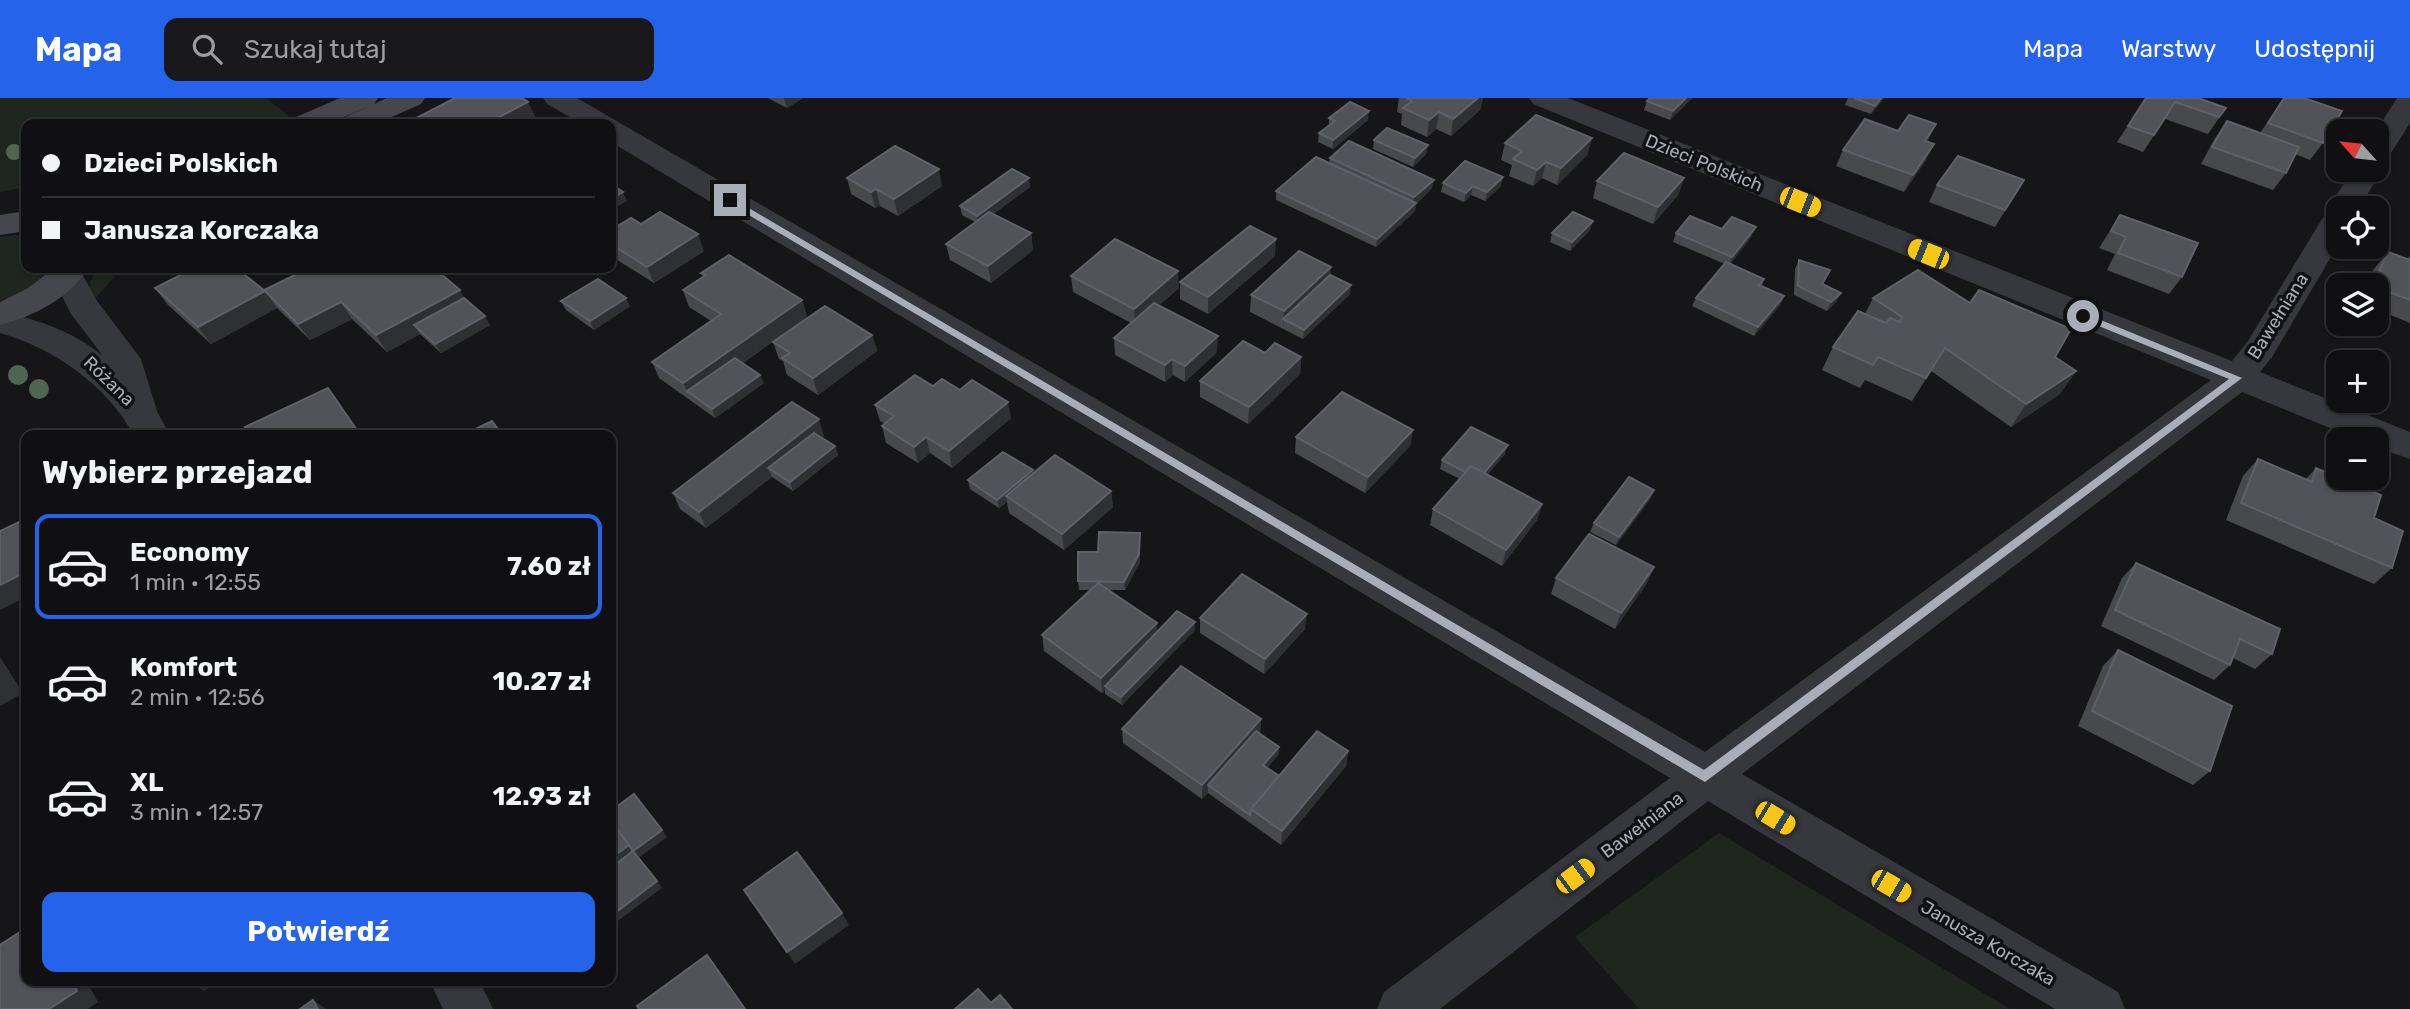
<!DOCTYPE html>
<html lang="pl">
<head>
<meta charset="utf-8">
<style>
	:root { --surface:#101012; --page:#19191b; --text:#f1f3f6; --muted:#9c9d9f; --line:#303032; --accent:#2563eb }
	body { margin:0; font-family:Rubik,sans-serif; background:var(--page); color:var(--text); height:100vh; display:flex; flex-direction:column; font-size:26px; white-space:nowrap }
	* { box-sizing:border-box; margin:0 }
	p { font-size:23px; color:var(--muted) }
	.icon { flex:none; width:38px; height:38px; fill:none; stroke:currentColor; stroke-width:2; stroke-linecap:round; stroke-linejoin:round }
	.map { position:relative; flex:1; overflow:hidden }
	.side { position:absolute; left:21px; top:332px; width:595px; height:556px; display:flex; flex-direction:column; background:var(--surface); border-radius:14px; box-shadow:0 2px 5px #0004,0 0 0 2px var(--line) }
	.side>* { flex:none }
	.hud { position:absolute; left:21px; top:21px; width:595px; height:154px; border-radius:14px; box-shadow:0 2px 5px #0004,0 0 0 2px var(--line); display:grid; align-content:center; height:154px; padding:0 21px; background:var(--surface) }
	.needle { width:46px; rotate:297deg }
	.fabs { position:absolute; left:2326px; top:21px; display:grid; gap:14px }
	.fabs a { display:grid; place-items:center; width:63px; height:63px; border-radius:14px; background:var(--surface); box-shadow:0 2px 5px #0004,0 0 0 2px var(--line); font-size:35px }
	.end { position:absolute; width:32px; height:32px; margin:-16px; border:9px solid #a8adb8; background:#111; box-shadow:0 0 0 4px #111 }
	.from { border-radius:50% }
	.car { position:absolute; width:21px; height:42px; margin:-21px -10px; border-radius:9px; box-shadow:0 0 5px 2px #0007; background:linear-gradient(#f5c518 24%,#345 0 40%,#f5c518 0 76%,#345 0 86%,#f5c518 0) }
	.hud b { display:flex; align-items:center; gap:24px; height:66px; font-size:26px }
	.hud b+b { border-top:2px solid var(--line) }
	.hud i { width:18px; height:18px; background:var(--text) }
	ul { padding:0; list-style:none }
	li { display:flex; align-items:center; gap:21px; height:105px; margin:0 14px 10px; padding:0 7px; border:4px solid transparent; border-radius:14px }
	li div { flex:1 }
	li b { display:block; font-size:26px }
	li em { font-style:normal; font-weight:700 }
	li.selected { border-color:var(--accent) }
	li>.icon { width:63px; height:63px; stroke-width:1.5 }
	h2 { padding:0 21px; font-size:32px; line-height:84px }
	.cta { display:flex; gap:14px; margin-top:auto; padding:14px 21px }
	.cta a { flex:1; height:80px; border-radius:14px; background:var(--accent); color:#fff; font-size:28px; font-weight:700; line-height:80px; text-align:center }
	header { display:flex; align-items:center; gap:42px; box-sizing:border-box; height:98px; padding:0 35px; background:var(--accent); color:#fff }
	header strong { font-size:33px }
	nav { display:flex; gap:38px; margin-inline-start:auto; font-size:24px }
	.search { width:490px; height:63px; background:var(--page); display:flex; align-items:center; gap:18px; box-sizing:border-box; padding:0 24px; border-radius:14px; color:var(--muted); font-size:26px }
	.map>svg:first-child { display:block }
	.green { fill:#1e261f }
	.lines { fill:none; stroke-linecap:round; stroke-linejoin:round }
	.street { fill:#37383d; fill-rule:evenodd }
	.secondary { fill:#45474d; fill-rule:evenodd }
	.tree { fill:#506452 }
	.wall { fill:#47494d }
	.shaded-wall { fill:#2f3033 }
	.building { fill:#525359; stroke:#5f6168; stroke-width:2 }
	.route { fill:#a8adb8 }
	.labels { text-anchor:middle; stroke-width:7; stroke-linejoin:round; paint-order:stroke }
	.street-label { font-size:18px; fill:#a8adb8; stroke:#111113 }
</style>
</head>
<body>
<header>
<strong>Mapa</strong>
<div class="search"><svg class="icon" aria-label="search" viewBox="0 0 24 24"><circle cx="10" cy="10" r="6"/><path d="M15 15l6 6"/></svg>Szukaj tutaj</div>
<nav><a>Mapa</a><a>Warstwy</a><a>Udostępnij</a></nav>
</header>
<div class="map">
<svg width="2410" height="911" viewBox="0 0 2410 911">
	<rect width="100%" height="100%" fill="#161618"/>
	<!-- green -->
	<g class="green">
		<polygon points="0,0 266,0 289,18 269,26 26,26 26,89 0,94"/>
		<polygon points="26,136 26,170 51,170 29,190 0,203 0,139"/>
		<polygon points="97,170 122,170 93,203 89,186"/>
		<polygon points="1719,735 2010,911 1639,911 1575,839"/>
	</g>
	<g class="lines">
		<!-- street -->
		<g class="street">
			<polygon points="543,0 577,0 1705,654 2211,282 1533,6 1529,0 1568,0 2232,263 2248,243 2322,121 2331,113 2329,110 2352,72 2376,72 2376,33 2397,0 2410,0 2410,25 2386,63 2378,66 2382,72 2359,110 2338,110 2338,147 2272,259 2260,274 2410,334 2410,361 2376,349 2376,341 2357,341 2242,294 1742,676 2118,894 2125,911 2055,911 1708,703 1440,911 1377,911 1384,894 1670,680 611,44 611,26 582,26 547,6"/>
			<path d="M55,170h24l18,33 44,58 16,52 13,25h-36c-26,-50 -80,-88 -134,-103v-22c38,9 73,20 103,45l-32,-42 -20,-40z"/>
			<polygon points="430,884 480,884 493,911 443,911"/>
		</g>
		<!-- secondary -->
		<g class="secondary">
			<polygon points="340,0 378,0 374,6 387,0 425,0 421,6 376,26 339,26 343,20 374,6 328,26 290,26 294,20"/>
			<polygon points="26,113 26,133 0,137 0,117"/>
			<path d="M54,170h34c-19,31 -54,48 -88,57v-23l28,-14z"/>
		</g>
	</g>
	<!-- trees -->
	<g class="tree">
		<circle cx="14" cy="54" r="8"/>
		<circle cx="18" cy="277" r="10"/>
		<circle cx="39" cy="291" r="10"/>
	</g>
	<!-- wall -->
	<g class="wall">
		<polygon points="768,0 803,0 787,10"/>
		<polygon points="1399,0 1483,0 1480,12 1451,38 1436,31 1427,39 1401,27 1402,16 1397,14"/>
		<polygon points="1650,0 1692,0 1670,22 1644,12 1647,3"/>
		<polygon points="1848,0 1884,0 1871,16 1845,7"/>
		<polygon points="2146,0 2226,10 2208,36 2165,21 2143,54 2117,44"/>
		<polygon points="2284,0 2323,45 2310,62 2295,56 2286,75 2273,92 2201,66 2215,40 2227,23 2260,35"/>
		<polygon points="1329,20 1368,22 1333,51 1318,44 1319,35 1329,28"/>
		<polygon points="1592,40 1587,57 1557,87 1542,80 1533,88 1509,78 1512,67 1501,62 1505,45"/>
		<polygon points="1374,42 1428,47 1426,56 1413,69 1373,51"/>
		<polygon points="1928,43 1926,62 1904,94 1836,68 1843,52"/>
		<polygon points="1330,60 1432,90 1416,106 1415,113 1376,149 1276,102 1276,93 1329,65"/>
		<polygon points="847,80 942,88 898,118 880,108 875,110 851,96"/>
		<polygon points="1684,80 1678,97 1653,126 1593,100 1597,83"/>
		<polygon points="2024,82 1995,129 1929,104 1937,87"/>
		<polygon points="1443,85 1501,88 1485,103 1471,97 1464,104 1441,94"/>
		<polygon points="1030,89 993,116 1031,135 1033,152 991,185 950,162 946,146 975,124 962,117 960,108"/>
		<polygon points="2120,117 2182,179 2169,196 2107,172 2115,156 2099,150"/>
		<polygon points="1722,131 1752,138 1730,166 1764,181 1762,188 1784,198 1780,207 1754,238 1692,208 1696,200 1725,166 1673,144 1676,135"/>
		<polygon points="611,132 704,153 654,185 611,158"/>
		<polygon points="1590,132 1570,153 1550,144 1552,135"/>
		<polygon points="2388,154 2407,161 2410,158 2410,225 2376,211 2376,187 2366,187 2374,171"/>
		<polygon points="1275,158 1208,216 1180,201 1180,184"/>
		<polygon points="1799,162 1826,181 1823,186 1837,203 1827,213 1794,197 1795,171"/>
		<polygon points="701,175 802,202 807,219 743,265 764,285 715,320 659,280 652,264 711,223 689,209 683,192 703,179"/>
		<polygon points="1330,177 1350,196 1303,241 1250,214 1251,197"/>
		<polygon points="1071,178 1179,190 1159,207 1217,254 1185,284 1173,277 1165,284 1115,257 1114,240 1131,225 1073,194"/>
		<polygon points="155,190 265,193 277,210 211,246 168,207"/>
		<polygon points="264,192 464,200 490,227 441,255 420,236 387,254 352,221 310,242 276,209"/>
		<polygon points="1873,200 2055,259 2076,273 2060,296 2011,329 1931,273 1912,303 1865,282 1860,290 1822,272 1833,249 1865,216"/>
		<polygon points="561,203 630,208 594,232 566,212"/>
		<polygon points="872,237 877,253 818,297 787,277 783,263 779,261 773,244"/>
		<polygon points="1265,255 1301,259 1300,276 1248,326 1200,299 1200,283"/>
		<polygon points="933,288 1011,320 952,370 930,355 918,365 886,345 882,328 885,326 880,323 875,307"/>
		<polygon points="1413,332 1410,348 1365,395 1295,355 1296,339"/>
		<polygon points="824,338 822,340 835,348 838,357 793,393 772,379 706,430 680,411 673,395"/>
		<polygon points="1505,356 1487,377 1542,406 1537,422 1502,468 1430,427 1433,411 1460,381 1440,371 1442,362"/>
		<polygon points="2258,361 2306,381 2316,370 2374,420 2392,470 2374,486 2226,422 2243,378"/>
		<polygon points="1033,375 1111,393 1113,409 1064,452 1009,415 1007,404 999,410 970,391 968,382"/>
		<polygon points="1651,400 1616,447 1590,434 1594,425"/>
		<polygon points="1140,435 1140,464 1125,492 1109,492 1157,533 1195,524 1195,532 1122,607 1105,596 1105,592 1102,595 1044,553 1042,537 1091,492 1079,492 1078,483 1098,454"/>
		<polygon points="2136,465 2272,556 2255,571 2233,560 2230,567 2214,582 2101,528 2122,480"/>
		<polygon points="1654,469 1647,485 1615,531 1551,496 1556,480"/>
		<polygon points="1200,520 1305,531 1264,576 1200,535"/>
		<polygon points="2118,552 2210,673 2193,687 2078,628 2103,568"/>
		<polygon points="1261,621 1260,635 1279,656 1267,670 1279,678 1348,653 1346,668 1281,747 1208,695 1202,701 1123,645 1122,631"/>
	</g>
	<!-- shaded-wall -->
	<g class="shaded-wall">
		<polygon points="784,0 803,0 787,10"/>
		<polygon points="1478,0 1483,0 1480,12 1451,38 1453,21"/>
		<polygon points="1686,0 1692,0 1670,22 1673,13"/>
		<polygon points="1881,0 1884,0 1871,16 1875,8"/>
		<polygon points="528,4 536,20 525,26 486,26"/>
		<polygon points="1369,13 1368,22 1333,51 1333,42"/>
		<polygon points="1439,14 1436,31 1427,39 1429,22"/>
		<polygon points="1936,26 1928,43 1925,43"/>
		<polygon points="1592,40 1587,57 1557,87 1561,70"/>
		<polygon points="1934,46 1926,62 1904,94 1913,77"/>
		<polygon points="1428,47 1426,56 1413,69 1415,60"/>
		<polygon points="1546,64 1542,80 1533,88 1537,72"/>
		<polygon points="939,71 942,88 898,118 894,101"/>
		<polygon points="1503,79 1501,88 1485,103 1487,94"/>
		<polygon points="1029,80 1030,89 978,126 977,118"/>
		<polygon points="1684,80 1678,97 1653,126 1658,109"/>
		<polygon points="1434,82 1432,90 1416,106 1415,113 1376,149 1377,141 1413,107 1414,99"/>
		<polygon points="1473,88 1471,97 1464,104 1466,95"/>
		<polygon points="876,91 880,108 875,110 871,94"/>
		<polygon points="623,94 627,103 611,112 611,101"/>
		<polygon points="1593,123 1590,132 1570,153 1572,144"/>
		<polygon points="1756,129 1752,138 1729,168 1732,159"/>
		<polygon points="1031,135 1033,152 991,185 988,168"/>
		<polygon points="698,136 704,153 654,185 647,169"/>
		<polygon points="1276,141 1275,158 1208,216 1208,199"/>
		<polygon points="1331,169 1330,186 1283,221 1283,230 1284,213"/>
		<polygon points="1178,173 1179,190 1135,227 1134,211"/>
		<polygon points="1351,187 1350,196 1303,241 1304,232"/>
		<polygon points="460,192 469,209 414,227 420,236 387,254 376,237"/>
		<polygon points="265,193 277,210 211,246 198,229"/>
		<polygon points="1841,195 1837,203 1827,213 1831,204"/>
		<polygon points="1784,198 1780,207 1754,238 1758,229"/>
		<polygon points="626,200 630,208 594,232 590,223"/>
		<polygon points="802,202 807,219 695,299 687,293 683,285"/>
		<polygon points="341,204 352,221 310,242 298,226"/>
		<polygon points="485,218 490,227 441,255 435,246"/>
		<polygon points="872,237 877,253 818,297 813,280"/>
		<polygon points="1218,238 1217,254 1185,284 1185,268"/>
		<polygon points="1301,259 1300,276 1248,326 1249,309"/>
		<polygon points="1172,261 1173,277 1165,284 1165,267"/>
		<polygon points="2076,273 2060,296 2011,329 2026,306"/>
		<polygon points="760,277 764,285 715,320 712,311"/>
		<polygon points="1008,304 1011,320 952,370 949,353"/>
		<polygon points="819,321 824,338 776,375 768,370 772,379 706,430 699,414"/>
		<polygon points="1413,332 1410,348 1365,395 1368,379"/>
		<polygon points="926,339 930,355 918,365 914,349"/>
		<polygon points="1508,347 1505,356 1476,390 1478,381"/>
		<polygon points="835,348 838,357 793,393 790,384"/>
		<polygon points="1033,372 1034,381 1006,398 1007,404 999,410 997,402"/>
		<polygon points="1654,392 1651,400 1616,447 1619,439"/>
		<polygon points="1111,393 1113,409 1064,452 1062,436"/>
		<polygon points="1542,406 1537,422 1502,468 1506,452"/>
		<polygon points="19,424 26,431 26,440"/>
		<polygon points="1140,435 1140,464 1125,492 1124,484"/>
		<polygon points="1654,469 1647,485 1615,531 1621,515"/>
		<polygon points="26,474 26,499 0,512 0,487"/>
		<polygon points="1307,516 1305,531 1264,576 1265,561"/>
		<polygon points="1195,524 1195,532 1122,607 1121,599"/>
		<polygon points="1157,525 1158,540 1105,588 1105,592 1102,595 1101,580"/>
		<polygon points="0,559 23,595 0,608"/>
		<polygon points="1261,621 1260,636 1208,687 1208,695 1202,701 1202,687"/>
		<polygon points="1279,649 1279,656 1263,675 1263,667"/>
		<polygon points="1348,653 1346,668 1281,747 1282,733"/>
		<polygon points="662,732 667,739 611,780 611,760 629,747"/>
		<polygon points="657,783 662,790 611,828 611,818"/>
		<polygon points="842,815 849,827 795,866 787,854"/>
		<polygon points="72,884 87,884 98,904 88,911 49,911"/>
		<polygon points="189,884 219,884 204,893"/>
		<polygon points="313,902 326,911 318,911"/>
	</g>
	<!-- building -->
	<g class="building">
		<polygon points="455,0 522,0 528,4 486,26 405,26"/>
		<polygon points="1406,0 1478,0 1453,21 1439,14 1429,22 1403,10 1412,3"/>
		<polygon points="1650,0 1686,0 1673,13 1647,3"/>
		<polygon points="1854,0 1881,0 1875,8"/>
		<polygon points="2146,0 2198,0 2226,10 2219,19 2175,4 2154,37 2128,28"/>
		<polygon points="2284,0 2304,0 2342,13 2323,45 2268,25"/>
		<polygon points="1350,4 1369,13 1333,42 1319,35 1335,23 1329,20"/>
		<polygon points="1536,17 1592,40 1561,70 1546,64 1537,72 1513,61 1522,53 1505,45"/>
		<polygon points="1909,17 1936,26 1925,43 1934,46 1913,77 1843,52 1865,21 1898,33"/>
		<polygon points="2227,23 2299,49 2286,75 2212,49"/>
		<polygon points="1387,30 1428,47 1415,60 1374,42"/>
		<polygon points="1349,43 1434,82 1414,99 1330,60"/>
		<polygon points="895,48 939,71 894,101 876,91 871,94 847,80"/>
		<polygon points="1624,55 1684,80 1658,109 1597,83"/>
		<polygon points="1958,58 2024,82 2005,112 1937,87"/>
		<polygon points="1316,59 1416,105 1377,141 1276,93"/>
		<polygon points="1465,63 1503,79 1487,94 1473,88 1466,95 1443,85"/>
		<polygon points="1012,71 1029,80 977,118 960,108"/>
		<polygon points="611,86 623,94 611,101"/>
		<polygon points="660,114 698,136 647,169 611,146 611,132 631,120 641,126"/>
		<polygon points="989,114 1031,135 988,168 946,146"/>
		<polygon points="1573,114 1593,123 1572,144 1552,135"/>
		<polygon points="2120,117 2198,145 2182,179 2118,155 2126,139 2111,133"/>
		<polygon points="1690,118 1722,131 1732,119 1756,129 1732,159 1676,135"/>
		<polygon points="1250,128 1276,141 1208,199 1180,184"/>
		<polygon points="1115,141 1178,173 1134,211 1071,178"/>
		<polygon points="1299,153 1331,169 1284,213 1251,197"/>
		<polygon points="2388,154 2410,162 2410,202 2376,189 2376,187 2373,187"/>
		<polygon points="729,157 802,202 683,285 652,264 721,216 683,192 706,177 701,175"/>
		<polygon points="1799,162 1830,172 1822,186 1841,195 1831,204 1798,188"/>
		<polygon points="1726,164 1764,181 1759,187 1784,198 1758,229 1696,200"/>
		<polygon points="194,170 236,170 265,193 198,229 155,190"/>
		<polygon points="309,170 434,170 460,192 376,237 341,204 298,226 264,192"/>
		<polygon points="1918,172 1970,205 1979,192 2071,231 2055,259 2076,273 2026,306 1945,250 1926,280 1878,259 1873,267 1833,249 1858,213 1886,225 1890,220 1900,224 1902,219 1873,200"/>
		<polygon points="1330,177 1351,187 1304,232 1283,221"/>
		<polygon points="598,181 626,200 590,223 561,203"/>
		<polygon points="464,200 485,218 435,246 414,227"/>
		<polygon points="1154,205 1218,238 1185,268 1172,261 1165,267 1114,240"/>
		<polygon points="825,208 872,237 813,280 782,260 790,255 773,244"/>
		<polygon points="1243,243 1265,255 1275,245 1301,259 1249,309 1200,283"/>
		<polygon points="735,260 760,277 712,311 687,293"/>
		<polygon points="915,277 933,288 942,281 960,292 972,282 1008,304 949,353 926,339 914,349 882,328 894,318 875,307"/>
		<polygon points="328,290 361,338 250,338 245,329"/>
		<polygon points="1342,294 1413,332 1368,379 1296,339"/>
		<polygon points="792,304 819,321 699,414 673,395"/>
		<polygon points="492,323 503,338 461,338"/>
		<polygon points="1471,329 1508,347 1484,375 1471,368 1465,374 1442,362"/>
		<polygon points="814,335 835,348 790,384 768,370"/>
		<polygon points="1003,354 1033,372 997,402 968,382"/>
		<polygon points="1055,357 1111,393 1062,436 1006,398"/>
		<polygon points="2258,361 2312,384 2316,370 2381,397 2374,420 2403,433 2392,470 2241,405"/>
		<polygon points="1471,368 1542,406 1506,452 1433,411"/>
		<polygon points="1629,379 1654,392 1619,439 1594,425"/>
		<polygon points="19,424 26,440 26,474 0,487 0,433"/>
		<polygon points="1099,434 1140,435 1139,456 1124,484 1078,483 1078,454 1098,454"/>
		<polygon points="1589,436 1654,469 1621,515 1556,480"/>
		<polygon points="2136,465 2280,531 2272,556 2240,541 2230,567 2115,512"/>
		<polygon points="1242,476 1307,516 1265,561 1200,520"/>
		<polygon points="1098,485 1157,525 1101,580 1042,537"/>
		<polygon points="1177,513 1195,524 1121,599 1105,588"/>
		<polygon points="2118,552 2232,608 2210,673 2092,613"/>
		<polygon points="1181,568 1261,621 1202,687 1122,631"/>
		<polygon points="1256,633 1279,649 1263,667 1279,678 1251,711 1250,717 1208,687"/>
		<polygon points="1317,633 1348,653 1282,733 1251,711"/>
		<polygon points="634,696 662,732 633,753 611,723 611,713"/>
		<polygon points="611,723 629,747 611,760"/>
		<polygon points="633,753 657,783 611,818 611,770"/>
		<polygon points="797,754 842,815 787,854 744,792"/>
		<polygon points="26,830 26,884 72,884 77,893 49,911 0,911 0,847"/>
		<polygon points="707,857 745,911 639,911 637,908"/>
		<polygon points="978,891 991,905 1000,897 1012,911 955,911"/>
		<polygon points="313,902 318,911 300,911"/>
	</g>
	<!-- route -->
	<polygon class="route" points="730,99 1704,672 2229,281 2079,220 2079,216 2086,216 2242,280 1705,684 727,104 725,102"/>
	<g class="labels">
		<!-- street labels -->
		<g class="street-label">
			<text transform="translate(1704 65) rotate(22)" y="6">Dzieci Polskich</text>
			<text transform="translate(2278 218) rotate(-58)" y="6">Bawełniana</text>
			<text transform="translate(109 283) rotate(44)" y="6">Różana</text>
			<text transform="translate(1642 727) rotate(-37)" y="6">Bawełniana</text>
			<text transform="translate(1988 845) rotate(30)" y="6">Janusza Korczaka</text>
		</g>
	</g>
</svg>
<div class="fabs">
<a><svg class="needle" viewBox="-14 -14 28 28"><path d="M0-13l5 13h-10z" fill="#e53935"/><path d="M0 13l5-13h-10z" fill="#9c9d9f"/></svg></a>
<a><svg class="icon" aria-label="locate" viewBox="0 0 24 24"><circle cx="12" cy="12" r="6"/><path d="M12 2v4M12 18v4M2 12h4M18 12h4"/></svg></a>
<a><svg class="icon" aria-label="layers" viewBox="0 0 24 24"><path d="M12 4l9 5-9 5-9-5zM3 14l9 5 9-5"/></svg></a>
<a>+</a>
<a>−</a>
</div>
<i class="end from" style="left:2083px;top:218px"></i>
<i class="end" style="left:730px;top:102px"></i>
<i class="car" style="left:1800px;top:104px;rotate:112deg"></i>
<i class="car" style="left:1928px;top:156px;rotate:292deg"></i>
<i class="car" style="left:1775px;top:720px;rotate:121deg"></i>
<i class="car" style="left:1575px;top:778px;rotate:53deg"></i>
<i class="car" style="left:1891px;top:788px;rotate:120deg"></i>
<div class="hud">
<b><i class="from"></i>Dzieci Polskich</b>
<b><i></i>Janusza Korczaka</b>
</div>
<section class="side">
<h2>Wybierz przejazd</h2>
<ul>
<li class="selected"><svg class="icon" aria-label="car" viewBox="0 0 24 24"><path d="M5 17H2v-5l4-1 3-4h7l3 4 3 1v5h-3M9 17h6M6 11h13"/><circle cx="7" cy="17" r="2"/><circle cx="17" cy="17" r="2"/></svg><div><b>Economy</b><p>1 min · 12:55</p></div><em>7.60 zł</em></li>
<li><svg class="icon" aria-label="car" viewBox="0 0 24 24"><path d="M5 17H2v-5l4-1 3-4h7l3 4 3 1v5h-3M9 17h6M6 11h13"/><circle cx="7" cy="17" r="2"/><circle cx="17" cy="17" r="2"/></svg><div><b>Komfort</b><p>2 min · 12:56</p></div><em>10.27 zł</em></li>
<li><svg class="icon" aria-label="car" viewBox="0 0 24 24"><path d="M5 17H2v-5l4-1 3-4h7l3 4 3 1v5h-3M9 17h6M6 11h13"/><circle cx="7" cy="17" r="2"/><circle cx="17" cy="17" r="2"/></svg><div><b>XL</b><p>3 min · 12:57</p></div><em>12.93 zł</em></li>
</ul>
<div class="cta"><a>Potwierdź</a></div>
</section>
</div>
</body>
</html>
